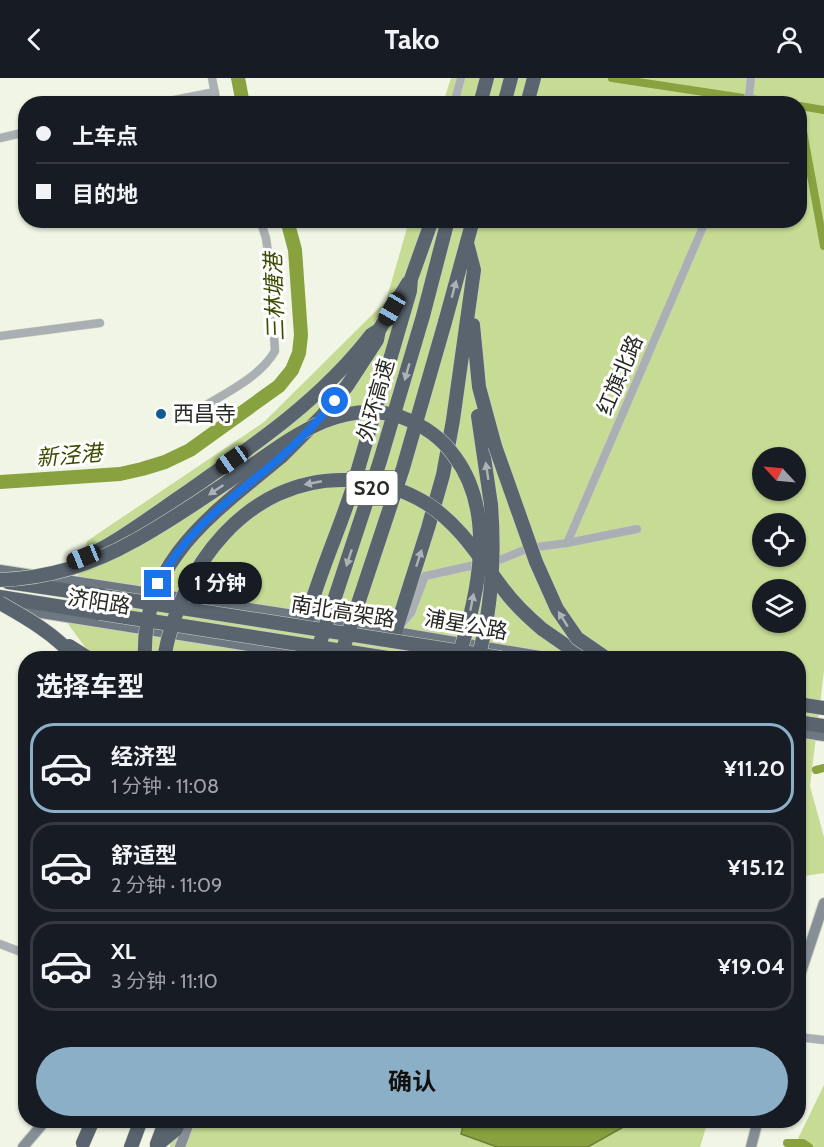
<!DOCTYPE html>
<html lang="zh">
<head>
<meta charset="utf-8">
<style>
	:root { --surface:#171b24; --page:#20242c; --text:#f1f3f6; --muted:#9ea1a6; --line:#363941; --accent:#8cafc8 }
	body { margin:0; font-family:Cabin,"Noto Sans SC",sans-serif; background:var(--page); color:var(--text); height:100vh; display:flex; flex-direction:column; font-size:22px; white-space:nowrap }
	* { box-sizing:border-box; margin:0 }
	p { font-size:20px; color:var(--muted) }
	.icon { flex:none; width:33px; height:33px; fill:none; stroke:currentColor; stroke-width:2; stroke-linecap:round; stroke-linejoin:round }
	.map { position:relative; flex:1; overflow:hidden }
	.details { position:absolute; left:18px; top:573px; width:788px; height:477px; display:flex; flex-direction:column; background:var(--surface); border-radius:24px; box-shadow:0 2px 4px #0004 }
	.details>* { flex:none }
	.hud { position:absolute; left:18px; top:18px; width:789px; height:132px; border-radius:24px; box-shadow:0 2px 4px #0004; display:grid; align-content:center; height:132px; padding:0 18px; background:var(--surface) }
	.needle { width:39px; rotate:296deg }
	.fabs { position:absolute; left:752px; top:369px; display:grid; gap:12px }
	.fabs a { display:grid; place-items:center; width:54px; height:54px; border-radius:50%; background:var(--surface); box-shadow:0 2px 4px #0004; font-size:30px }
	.end { position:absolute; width:27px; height:27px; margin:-14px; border:8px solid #1a73e8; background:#fff; box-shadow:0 0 0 3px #fff }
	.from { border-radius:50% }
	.bubble { position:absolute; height:42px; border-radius:21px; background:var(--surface); box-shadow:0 2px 4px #0004; font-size:20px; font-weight:700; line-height:42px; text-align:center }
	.car { position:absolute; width:18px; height:36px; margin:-18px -9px; border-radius:8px; box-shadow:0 0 4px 2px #0007; background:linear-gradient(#222 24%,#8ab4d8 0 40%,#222 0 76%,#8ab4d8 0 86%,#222 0) }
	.hud b { display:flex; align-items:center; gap:21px; height:57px; font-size:22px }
	.hud b+b { border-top:2px solid var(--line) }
	.hud i { width:15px; height:15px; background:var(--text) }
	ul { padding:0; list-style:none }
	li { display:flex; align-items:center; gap:18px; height:90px; margin:0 12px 9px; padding:0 6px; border:3px solid var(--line); border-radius:24px }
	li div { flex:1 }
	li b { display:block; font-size:22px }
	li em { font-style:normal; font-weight:700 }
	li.current { border-color:var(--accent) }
	li>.icon { width:54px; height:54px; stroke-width:1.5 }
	h2 { padding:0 18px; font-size:27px; line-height:72px }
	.button { display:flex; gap:12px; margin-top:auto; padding:12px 18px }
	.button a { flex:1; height:69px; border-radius:36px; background:var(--accent); color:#111; font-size:24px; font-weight:700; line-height:69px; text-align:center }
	header { display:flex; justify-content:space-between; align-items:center; height:78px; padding:0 18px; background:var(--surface); font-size:27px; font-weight:700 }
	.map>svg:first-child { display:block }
	.green { fill:#c6db94; fill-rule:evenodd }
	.water { fill:#89a240; stroke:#6c7e38; stroke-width:1.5 }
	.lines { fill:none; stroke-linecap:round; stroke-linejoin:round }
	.canal { stroke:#89a240; stroke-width:8 }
	.river { stroke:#89a240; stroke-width:14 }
	.street-casing { stroke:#ccd0c2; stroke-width:9 }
	.secondary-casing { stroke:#ccd0c2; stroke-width:12 }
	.primary-casing { stroke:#ccd0c2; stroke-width:14 }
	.highway-casing { stroke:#ccd0c2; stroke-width:15 }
	.street { stroke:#aaafb4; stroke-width:8 }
	.secondary { stroke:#878f96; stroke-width:10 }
	.primary { stroke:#6e7880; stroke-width:12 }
	.highway { stroke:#59646e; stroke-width:14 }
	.highway-bridge-casing { stroke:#ccd0c2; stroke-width:15; stroke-linecap:butt }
	.highway-bridge { stroke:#59646e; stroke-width:14 }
	.oneway { fill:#acb2b6 }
	.route { stroke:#1a73e8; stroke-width:8 }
	.poi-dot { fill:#105b8f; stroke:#fff; stroke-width:2 }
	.labels { text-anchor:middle; stroke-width:6; stroke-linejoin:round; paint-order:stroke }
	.shield { fill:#fff; stroke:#686a66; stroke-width:1.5 }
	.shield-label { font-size:20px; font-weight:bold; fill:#282a24 }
	.street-label { font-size:21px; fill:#282a24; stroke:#fff }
	.poi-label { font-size:21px; fill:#282a24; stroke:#fff; text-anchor:start }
	.water-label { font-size:22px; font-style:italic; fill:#3c4b00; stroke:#fff }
</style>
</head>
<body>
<header><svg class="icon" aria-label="back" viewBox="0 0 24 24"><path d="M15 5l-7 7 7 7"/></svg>Tako<svg class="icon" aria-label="person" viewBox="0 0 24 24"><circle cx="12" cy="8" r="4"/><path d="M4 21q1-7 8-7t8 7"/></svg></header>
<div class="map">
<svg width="824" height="1069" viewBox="0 0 824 1069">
	<rect width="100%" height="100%" fill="#f0f5e5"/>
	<!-- green -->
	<g class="green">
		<path d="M451,0h373v593l-14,115 14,51v36l-26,4v-219h-705l-27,-37 21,-80 177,-119 122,-121 23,-80 391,-1v-116l-357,-1zM762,380h33v32h-33zM762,446h33v32h-33zM762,512h33v32h-33z"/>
		<polygon points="824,1007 824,1069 794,1069"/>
		<polygon points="172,1042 708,1043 700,1069 170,1069"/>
	</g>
	<!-- water -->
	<polygon class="water" points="464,1043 464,1042 648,1043 625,1048 588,1069 497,1069 461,1056"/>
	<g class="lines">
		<!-- canal -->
		<g class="canal">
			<polyline points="612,0 783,26"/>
			<polyline points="800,28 824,32"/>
			<polyline points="800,37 824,168"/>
			<polyline points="816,692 824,690"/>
			<polyline points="798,693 802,693"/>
			<polyline points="787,1065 803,1065 809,1069"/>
		</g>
		<!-- river -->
		<g class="river">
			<polyline points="238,0 243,26"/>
			<polyline points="0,404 120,396 142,391 165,384 190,372 279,308 292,292 299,275 301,257 295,172 287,142"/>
		</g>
		<!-- street casing -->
		<g class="street-casing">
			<g id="street">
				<polyline points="212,0 217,26"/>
				<polyline points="154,26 215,14"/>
				<polyline points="454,26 461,0"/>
				<polyline points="748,26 751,0"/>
				<polyline points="0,60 26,54"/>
				<polyline points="0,258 100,245"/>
				<path d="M201,330c25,-15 59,-31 74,-57l-6,-91 -3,-22 -6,-18"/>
				<polyline points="567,465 706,142"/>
				<polyline points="399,549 411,535 425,498 502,481 529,470 567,465 637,451"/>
				<polyline points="0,866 26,876"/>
				<polyline points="798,959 824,962"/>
			</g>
		</g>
		<!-- secondary casing -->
		<g class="secondary-casing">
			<g id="secondary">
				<polyline points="798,903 824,825"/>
				<polyline points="23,1069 46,1042"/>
				<polyline points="180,1069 190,1042"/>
				<polyline points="751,1069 758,1042"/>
			</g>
		</g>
		<!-- primary casing -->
		<g class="primary-casing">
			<g id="primary">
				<polyline points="0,493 307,540 546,580"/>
				<polyline points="10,529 331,580"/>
				<polyline points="798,653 824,657"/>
			</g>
		</g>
		<!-- highway casing -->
		<g class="highway-casing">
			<g id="highway">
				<polyline points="480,26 487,0"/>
				<polyline points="504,26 511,0"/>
				<polyline points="527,26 534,0"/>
				<polyline points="423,238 448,142"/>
				<polyline points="445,244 473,142"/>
				<polyline points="473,247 479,309 495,368"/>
				<polyline points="478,338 491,427"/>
				<polyline points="281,379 322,338 347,308 377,262 379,252 408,205"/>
				<path d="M74,484c41,-17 76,-45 113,-70 66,-46 134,-92 184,-157l8,-5"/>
				<polyline points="8,504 104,518"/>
				<polyline points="0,519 100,535"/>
				<path d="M307,540c12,-44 31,-85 45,-128l58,-199 1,-12 21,-59"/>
				<polyline points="542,551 568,569 593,580"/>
				<polyline points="395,554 428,450 443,397 453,342 474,192 467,165"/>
				<polyline points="798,626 824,630"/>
				<polyline points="798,644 824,648"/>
				<polyline points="83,1065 93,1042"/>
				<polyline points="157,1066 166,1042"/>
				<polyline points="157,1067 175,1052 180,1042"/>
				<polyline points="131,1069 141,1042"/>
			</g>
		</g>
		<!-- street -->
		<use href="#street" class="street"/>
		<!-- secondary -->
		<use href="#secondary" class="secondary"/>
		<!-- primary -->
		<use href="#primary" class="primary"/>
		<!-- highway -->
		<use href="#highway" class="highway"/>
		<!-- highway-bridge casing -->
		<g class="highway-bridge-casing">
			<g id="highway-bridge">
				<polyline points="495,368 536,484 557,531 577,560 606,580"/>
				<path d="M0,502c48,-2 92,-15 134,-39 37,-20 72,-45 107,-68 48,-33 98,-76 160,-56 22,8 41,21 54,40 42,57 23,140 3,201"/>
				<polyline points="104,518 501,580"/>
				<path d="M0,525c27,15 56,32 75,55"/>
				<polyline points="100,535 388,580"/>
				<polyline points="69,568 88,580"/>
				<path d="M145,580c-4,-97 69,-145 136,-201"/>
				<path d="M164,580c16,-90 83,-181 183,-178 29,1 57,9 82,25 33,22 51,54 75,85 11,15 24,27 38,39"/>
				<polyline points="315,580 380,383 423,238"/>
				<polyline points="340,580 403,390 445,244"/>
				<path d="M478,580c14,-50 17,-101 13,-153"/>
			</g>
		</g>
		<!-- highway-bridge -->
		<use href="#highway-bridge" class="highway-bridge"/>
	</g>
	<!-- one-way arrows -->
	<defs><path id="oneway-solid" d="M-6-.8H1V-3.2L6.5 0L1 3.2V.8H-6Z" transform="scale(1.5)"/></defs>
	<g class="oneway">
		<use href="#oneway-solid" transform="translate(454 211) rotate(-75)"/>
		<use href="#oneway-solid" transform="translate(407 294) rotate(106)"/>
		<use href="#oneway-solid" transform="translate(487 393) rotate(-99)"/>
		<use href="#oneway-solid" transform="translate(313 405) rotate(169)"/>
		<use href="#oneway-solid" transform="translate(216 412) rotate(146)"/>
		<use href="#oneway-solid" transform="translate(349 480) rotate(108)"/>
		<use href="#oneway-solid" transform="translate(419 480) rotate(-72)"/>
		<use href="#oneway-solid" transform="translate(472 524) rotate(-79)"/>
		<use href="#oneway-solid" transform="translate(563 541) rotate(-122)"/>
	</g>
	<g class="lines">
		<!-- route -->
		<path class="route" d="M158,506c27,-54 77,-88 122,-126 20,-18 38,-37 55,-57"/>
	</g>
	<!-- markers -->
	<circle class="poi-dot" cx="161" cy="336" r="6"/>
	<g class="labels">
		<!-- shield labels -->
		<rect class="shield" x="346.5" y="393" width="51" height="34" rx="4.5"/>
		<g class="shield-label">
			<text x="372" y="417">S20</text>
		</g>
		<!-- street labels -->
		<g class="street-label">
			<text transform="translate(620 297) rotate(-67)" y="7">红旗北路</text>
			<text transform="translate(376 322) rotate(-74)" y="7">外环高速</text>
			<text transform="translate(99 524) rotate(9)" y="7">济阳路</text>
			<text transform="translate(343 534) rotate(9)" y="7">南北高架路</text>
			<text transform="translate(466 547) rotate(10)" y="7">浦星公路</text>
		</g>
		<!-- poi labels -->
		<g class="poi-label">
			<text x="173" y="343">西昌寺</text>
		</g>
		<!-- water labels -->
		<g class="water-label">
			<text transform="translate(274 219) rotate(-92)" y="8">三林塘港</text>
			<text transform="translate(69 377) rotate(-5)" y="8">新泾港</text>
		</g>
	</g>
</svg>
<div class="fabs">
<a><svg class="needle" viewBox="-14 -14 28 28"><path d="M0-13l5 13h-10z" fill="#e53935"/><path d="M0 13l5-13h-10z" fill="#9ea1a6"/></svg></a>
<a><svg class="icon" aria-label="locate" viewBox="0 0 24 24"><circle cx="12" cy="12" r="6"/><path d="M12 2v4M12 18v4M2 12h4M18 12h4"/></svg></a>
<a><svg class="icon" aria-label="layers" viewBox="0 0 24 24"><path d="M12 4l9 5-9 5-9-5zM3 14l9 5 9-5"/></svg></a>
</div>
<i class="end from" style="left:335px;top:323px"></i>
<i class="end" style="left:158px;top:506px"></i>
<div class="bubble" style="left:178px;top:484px;width:84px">1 分钟</div>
<i class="car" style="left:392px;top:231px;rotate:210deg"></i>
<i class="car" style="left:232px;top:382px;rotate:235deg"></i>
<i class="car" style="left:84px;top:479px;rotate:248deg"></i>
<div class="hud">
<b><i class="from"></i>上车点</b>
<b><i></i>目的地</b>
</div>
<section class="details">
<h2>选择车型</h2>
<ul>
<li class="current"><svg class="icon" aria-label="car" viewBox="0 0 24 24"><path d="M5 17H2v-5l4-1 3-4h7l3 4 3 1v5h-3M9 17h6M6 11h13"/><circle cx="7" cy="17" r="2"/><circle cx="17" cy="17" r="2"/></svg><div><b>经济型</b><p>1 分钟 · 11:08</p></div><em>¥11.20</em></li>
<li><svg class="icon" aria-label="car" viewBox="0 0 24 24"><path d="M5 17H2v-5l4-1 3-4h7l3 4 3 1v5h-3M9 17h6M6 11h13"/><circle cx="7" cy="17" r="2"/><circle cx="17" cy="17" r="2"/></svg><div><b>舒适型</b><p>2 分钟 · 11:09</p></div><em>¥15.12</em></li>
<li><svg class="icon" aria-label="car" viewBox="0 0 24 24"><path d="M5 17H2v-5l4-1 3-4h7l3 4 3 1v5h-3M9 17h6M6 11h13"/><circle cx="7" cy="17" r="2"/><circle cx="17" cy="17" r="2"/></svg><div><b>XL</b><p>3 分钟 · 11:10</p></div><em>¥19.04</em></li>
</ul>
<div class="button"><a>确认</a></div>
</section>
</div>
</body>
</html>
